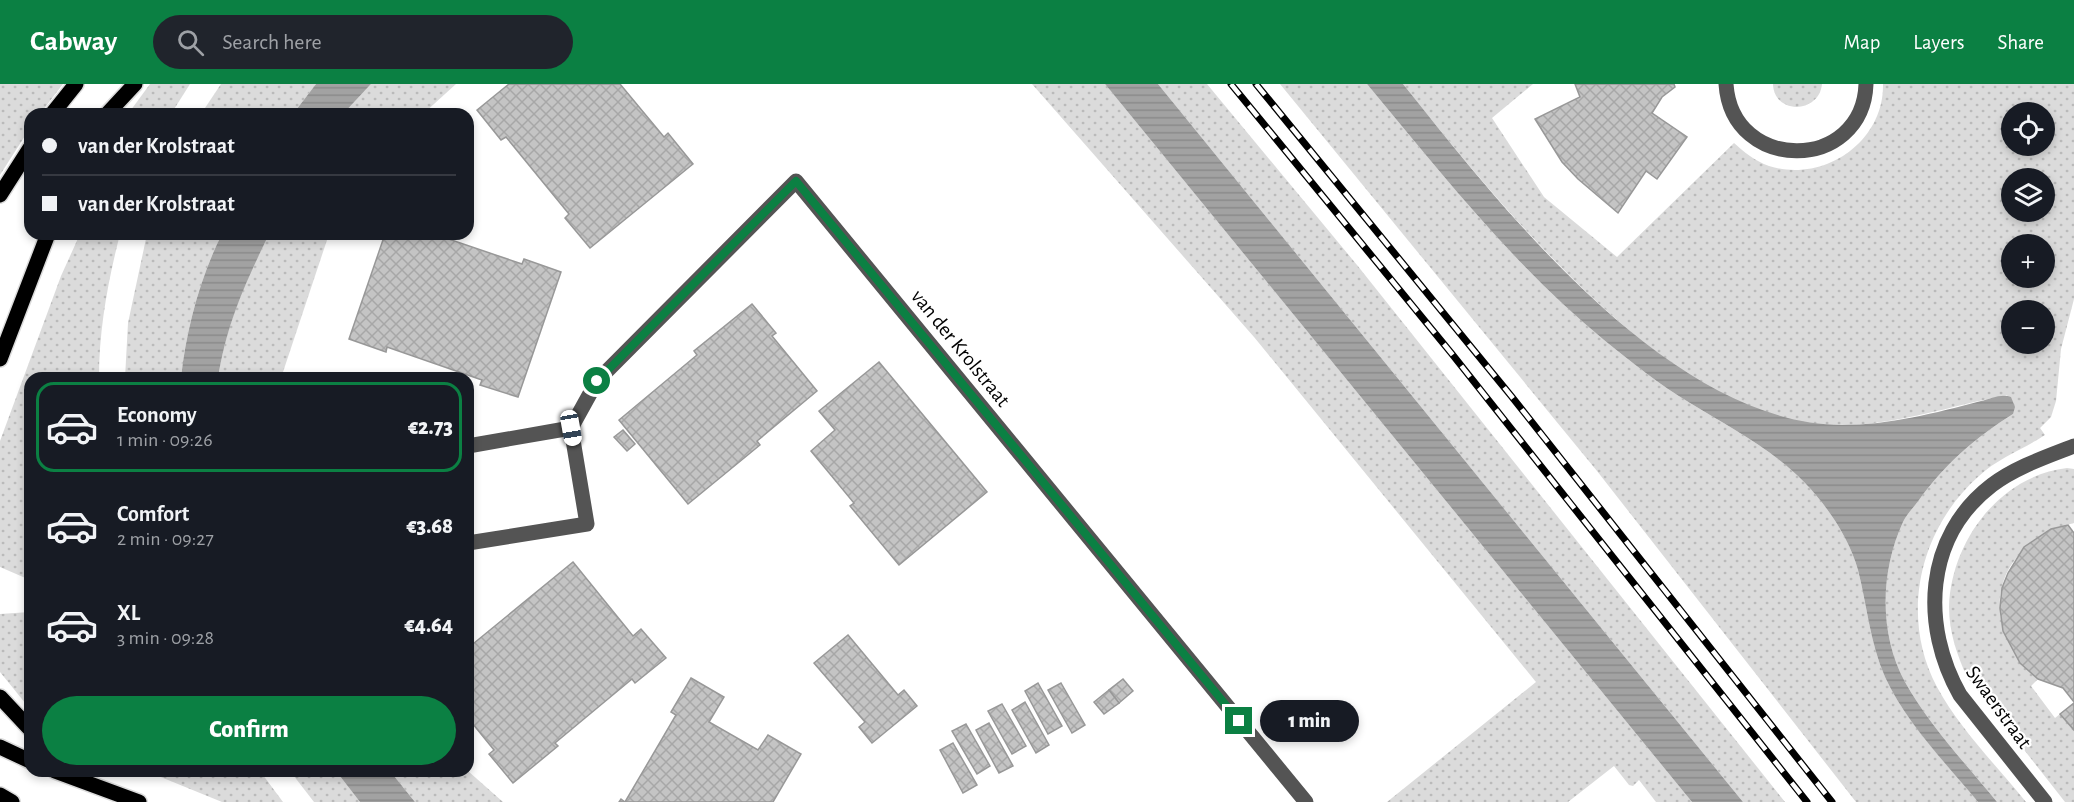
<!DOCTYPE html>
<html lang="en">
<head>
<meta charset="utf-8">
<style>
	:root { --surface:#171b24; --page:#20242c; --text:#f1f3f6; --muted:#9ea1a6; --line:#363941; --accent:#0b8043 }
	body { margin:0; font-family:"Alegreya Sans",sans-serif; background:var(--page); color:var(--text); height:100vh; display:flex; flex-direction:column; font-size:22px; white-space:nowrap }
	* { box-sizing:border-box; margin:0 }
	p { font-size:20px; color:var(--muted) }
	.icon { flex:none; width:33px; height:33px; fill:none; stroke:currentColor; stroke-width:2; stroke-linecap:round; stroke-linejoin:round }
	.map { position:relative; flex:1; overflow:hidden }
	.side { position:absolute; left:24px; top:288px; width:450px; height:405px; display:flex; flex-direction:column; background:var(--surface); border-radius:18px; box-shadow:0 3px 9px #0003 }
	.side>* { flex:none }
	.top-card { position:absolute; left:24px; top:24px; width:450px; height:132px; border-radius:18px; box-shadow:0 3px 9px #0003; display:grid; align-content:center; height:132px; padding:0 18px; background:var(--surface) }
	.tools { position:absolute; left:2001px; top:18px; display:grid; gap:12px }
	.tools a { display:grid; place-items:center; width:54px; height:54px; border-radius:50%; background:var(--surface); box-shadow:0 3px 9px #0003; font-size:30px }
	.end { position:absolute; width:27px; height:27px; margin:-14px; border:8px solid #0b8043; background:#fff; box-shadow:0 0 0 3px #fff }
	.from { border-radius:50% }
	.bubble { position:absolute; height:42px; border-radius:21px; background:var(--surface); box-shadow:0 3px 9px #0003; font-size:20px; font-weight:800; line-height:42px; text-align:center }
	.car { position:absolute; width:18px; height:36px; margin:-18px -9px; border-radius:8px; box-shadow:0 0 4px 2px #0007; background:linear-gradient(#fff 24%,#345 0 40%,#fff 0 76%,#345 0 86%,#fff 0) }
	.top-card b { display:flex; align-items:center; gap:21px; height:57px; font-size:22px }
	.top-card b+b { border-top:2px solid var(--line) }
	.top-card i { width:15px; height:15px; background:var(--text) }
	ul { padding:10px 0 0; list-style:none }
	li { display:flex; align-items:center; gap:18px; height:90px; margin:0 12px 9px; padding:0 6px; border:3px solid transparent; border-radius:18px }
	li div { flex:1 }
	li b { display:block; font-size:22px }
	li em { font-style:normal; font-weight:800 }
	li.selected { border-color:var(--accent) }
	li>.icon { width:54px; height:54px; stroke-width:1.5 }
	.primary-button { display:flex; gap:12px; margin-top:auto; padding:12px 18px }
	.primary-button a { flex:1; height:69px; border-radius:36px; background:var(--accent); color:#fff; font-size:24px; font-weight:800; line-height:69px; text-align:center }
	header { display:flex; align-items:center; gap:36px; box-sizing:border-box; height:84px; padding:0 30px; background:var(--accent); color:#fff }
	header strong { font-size:28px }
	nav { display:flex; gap:33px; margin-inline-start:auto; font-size:21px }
	.search { width:420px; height:54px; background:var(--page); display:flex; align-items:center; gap:15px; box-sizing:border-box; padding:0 21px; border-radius:33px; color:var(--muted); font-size:22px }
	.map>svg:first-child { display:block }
	.grass { fill:url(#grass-dots); fill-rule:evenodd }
	.water { fill:url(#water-rules) }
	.building { fill:url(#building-cross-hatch); stroke:#989898; stroke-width:1.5 }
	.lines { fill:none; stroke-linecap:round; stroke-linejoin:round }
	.major-casing { stroke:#dbdbdb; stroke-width:18 }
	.minor { stroke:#545454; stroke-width:15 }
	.major { stroke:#000; stroke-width:15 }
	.rail-casing { stroke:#000; stroke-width:7 }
	.rail { stroke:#fff; stroke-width:4.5; stroke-dasharray:14; stroke-linecap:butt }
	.route { stroke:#0b8043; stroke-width:8 }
	.labels { text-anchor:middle; stroke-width:4.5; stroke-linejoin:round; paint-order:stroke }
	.street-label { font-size:21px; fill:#000; stroke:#fff }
</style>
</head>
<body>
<header>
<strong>Cabway</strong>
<div class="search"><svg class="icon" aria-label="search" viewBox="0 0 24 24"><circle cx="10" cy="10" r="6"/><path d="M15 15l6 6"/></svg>Search here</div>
<nav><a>Map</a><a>Layers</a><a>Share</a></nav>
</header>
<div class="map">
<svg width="2074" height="718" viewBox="0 0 2074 718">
	<defs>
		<pattern id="grass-dots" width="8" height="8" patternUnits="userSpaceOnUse" patternTransform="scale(1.5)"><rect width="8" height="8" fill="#dbdbdb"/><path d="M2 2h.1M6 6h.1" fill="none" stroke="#bababa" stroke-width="1.8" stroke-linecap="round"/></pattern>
		<pattern id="water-rules" width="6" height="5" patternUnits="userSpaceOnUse" patternTransform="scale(1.5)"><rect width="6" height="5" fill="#a2a2a2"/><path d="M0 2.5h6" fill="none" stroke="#8a8a8a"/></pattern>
		<pattern id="building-cross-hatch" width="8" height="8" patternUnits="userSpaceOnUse" patternTransform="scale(1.5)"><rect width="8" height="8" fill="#c4c4c4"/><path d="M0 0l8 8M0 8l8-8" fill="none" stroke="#a7a7a7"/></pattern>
	</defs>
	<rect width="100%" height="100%" fill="#fff"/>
	<!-- grass -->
	<g class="grass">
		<polygon points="0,0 63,0 40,30 30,30 30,44 0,91"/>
		<polygon points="150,0 190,0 171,30 128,30"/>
		<polygon points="221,0 316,0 293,30 201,30"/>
		<polygon points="371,0 456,0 423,30 343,30"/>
		<polygon points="1032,0 1105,0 1692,718 1656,718 1639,696 1633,702 1629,701 1614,682 1568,718 1387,718 1536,598 1254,253"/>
		<polygon points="1158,0 1207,0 1357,181 1785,718 1743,718"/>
		<path d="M1280,0h87c74,89 147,182 237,256 27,22 56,45 86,63 41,25 82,46 115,80 23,24 44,55 53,87 9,35 12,73 27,107 21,46 62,86 93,125h-122l-259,-331z"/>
		<path d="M1403,0h130l-41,34 52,79 73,60 117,-114c10,9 21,18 35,23 54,17 115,-23 114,-82h191v215l-13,50 -5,52 -5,16 -11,11 5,7c-21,14 -47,23 -66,41 -59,52 -80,139 -42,211 22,41 59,78 89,115h-29c-31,-38 -68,-77 -92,-120 -26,-48 -25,-110 -2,-160 4,-8 11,-15 16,-22 26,-36 56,-62 94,-86l-6,-19c-67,13 -132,38 -202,28 -149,-22 -312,-226 -402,-339zM2012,28h32v34h-32zM2012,94h32v34h-32zM2012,160h32v34h-32zM2012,226h32v34h-32z"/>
		<path d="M1773,0h49c-3,30 -48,31 -49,0z"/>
		<path d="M80,150h40c-12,47 -21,95 -21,144h-69v202l-30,-13v-126l61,-165z"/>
		<path d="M147,150h75c-22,43 -36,97 -41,144h-56l3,-55z"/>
		<path d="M269,150h60l-48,144h-63c9,-56 26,-94 51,-144z"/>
		<path d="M2067,384l7,1v54c-82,22 -99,100 -36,156l-7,7 24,32 5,-4 14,16v72h-9l-98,-125c-10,-22 -18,-45 -18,-70 2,-65 50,-131 118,-139z"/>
		<polygon points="30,528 30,625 0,588 0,530"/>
		<polygon points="146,687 260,687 283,718 222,718"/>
		<polygon points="290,687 336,687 360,718 314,718"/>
		<polygon points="390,687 468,687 503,718 415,718"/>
	</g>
	<!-- water -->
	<g class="water">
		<polygon points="316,0 371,0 343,30 293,30"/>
		<polygon points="1105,0 1158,0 1743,718 1692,718"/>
		<path d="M1367,0h36c99,124 267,340 439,341 48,0 93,-12 139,-24 9,-2 21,-8 30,-4l4,10 -2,7c-38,24 -68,50 -94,86 -5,7 -12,14 -16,22 -23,50 -24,112 2,160 24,43 61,82 92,120h-19c-32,-39 -72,-79 -93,-125 -15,-34 -18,-72 -27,-107 -9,-32 -30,-63 -53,-87 -33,-34 -74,-55 -115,-80 -30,-18 -59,-41 -86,-63 -90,-74 -163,-167 -237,-256z"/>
		<path d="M222,150h47c-24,50 -42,88 -51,144h-37c5,-47 19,-101 41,-144z"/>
		<polygon points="336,687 390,687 415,718 360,718"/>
	</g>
	<!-- building -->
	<g class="building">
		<polygon points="509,0 620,0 664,53 668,49 693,80 590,164 565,134 569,130 506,53 501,56 477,26"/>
		<polygon points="1575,0 1674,0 1675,3 1662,13 1652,29 1687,53 1657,95 1646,87 1618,129 1578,95 1562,78 1535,35 1580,13"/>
		<polygon points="385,150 434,150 522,180 524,175 561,188 518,313 480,301 482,296 387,263 386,268 349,255"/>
		<polygon points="752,220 776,249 772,252 817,307 757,357 760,361 688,420 619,336 697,271 694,267"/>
		<polygon points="879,278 987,408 899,481 850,422 854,419 811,367 835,346 819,327"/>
		<polygon points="623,346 635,360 627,367 614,353"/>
		<polygon points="2068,441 2074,449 2074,618 2063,604 2038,595 2020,579 2003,547 2000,524 2002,504 2008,489 2024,463 2051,445"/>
		<polygon points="573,478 633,552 641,545 666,574 635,599 632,595 555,659 558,662 513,699 489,670 494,666 468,634 468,564"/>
		<polygon points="848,551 898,611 904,606 917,622 872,659 859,643 865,638 814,579"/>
		<polygon points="691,594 724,613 709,638 758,666 768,651 801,670 773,718 619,718 621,715 625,718 676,631 671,628"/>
		<polygon points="1123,595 1133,607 1119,619 1109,606"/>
		<polygon points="1038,599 1062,642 1048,650 1025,607"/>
		<polygon points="1061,599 1085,641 1072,649 1048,606"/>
		<polygon points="1109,606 1119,619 1104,630 1094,618"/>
		<polygon points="1025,618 1049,661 1036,669 1012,626"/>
		<polygon points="2074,619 2074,646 2060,630"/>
		<polygon points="1002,620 1026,662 1012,670 988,627"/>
		<polygon points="989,639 1013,682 999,689 976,646"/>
		<polygon points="966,640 990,682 977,690 952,647"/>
		<polygon points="953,659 977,701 963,709 940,666"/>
	</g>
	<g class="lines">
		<!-- major casing -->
		<g class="major-casing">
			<g id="major">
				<polyline points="52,30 76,0"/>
				<polyline points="107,30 135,0"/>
				<polyline points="0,111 30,64"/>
				<polyline points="0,275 48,150"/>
				<polyline points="0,613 30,645"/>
				<polyline points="0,663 30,677"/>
				<polyline points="55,687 139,718"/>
				<polyline points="0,711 12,718"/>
			</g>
		</g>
		<!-- minor -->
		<g class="minor">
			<path d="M1726,0c6,90 137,88 140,0"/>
			<polyline points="468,362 571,344"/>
			<polyline points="468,459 587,440 571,344 597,297 796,97 1306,718"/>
			<path d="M2045,718l-85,-107c-39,-69 -36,-158 32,-210 24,-18 54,-28 82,-39"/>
		</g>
		<!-- major -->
		<use href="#major" class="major"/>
		<!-- rail casing -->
		<g class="rail-casing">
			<g id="rail">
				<polyline points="1231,0 1452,270 1807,718"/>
				<polyline points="1256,0 1512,313 1832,718"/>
			</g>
		</g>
		<!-- rail -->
		<use href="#rail" class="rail"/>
	</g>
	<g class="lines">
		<!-- route -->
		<polyline class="route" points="597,297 796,97 1239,637"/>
	</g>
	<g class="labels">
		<!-- street labels -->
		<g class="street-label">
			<text transform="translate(961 264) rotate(51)" y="7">van der Krolstraat</text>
			<text transform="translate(1999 623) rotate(54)" y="7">Swaerstraat</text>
		</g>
	</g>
</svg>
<div class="tools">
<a><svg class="icon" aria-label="locate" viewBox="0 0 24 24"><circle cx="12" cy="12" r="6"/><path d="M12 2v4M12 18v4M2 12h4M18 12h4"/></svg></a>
<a><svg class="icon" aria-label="layers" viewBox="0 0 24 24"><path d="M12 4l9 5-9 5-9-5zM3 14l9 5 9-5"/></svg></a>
<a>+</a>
<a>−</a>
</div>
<i class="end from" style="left:597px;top:297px"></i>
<i class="end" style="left:1239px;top:637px"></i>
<div class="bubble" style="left:1260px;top:616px;width:99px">1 min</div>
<i class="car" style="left:571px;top:344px;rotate:170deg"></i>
<div class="top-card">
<b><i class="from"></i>van der Krolstraat</b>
<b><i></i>van der Krolstraat</b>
</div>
<section class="side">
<ul>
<li class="selected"><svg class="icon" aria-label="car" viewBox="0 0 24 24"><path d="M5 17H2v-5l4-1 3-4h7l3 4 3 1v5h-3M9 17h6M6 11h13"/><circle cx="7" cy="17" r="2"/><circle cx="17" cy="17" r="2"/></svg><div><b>Economy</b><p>1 min · 09:26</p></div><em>€2.73</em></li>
<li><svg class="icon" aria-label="car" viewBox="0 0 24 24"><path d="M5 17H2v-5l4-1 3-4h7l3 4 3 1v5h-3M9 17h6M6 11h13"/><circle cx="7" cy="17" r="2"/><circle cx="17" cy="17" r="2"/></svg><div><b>Comfort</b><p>2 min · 09:27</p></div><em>€3.68</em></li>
<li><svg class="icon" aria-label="car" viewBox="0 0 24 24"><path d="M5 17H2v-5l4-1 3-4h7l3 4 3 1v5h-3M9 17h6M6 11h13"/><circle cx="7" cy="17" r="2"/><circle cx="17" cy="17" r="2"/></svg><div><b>XL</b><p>3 min · 09:28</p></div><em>€4.64</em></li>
</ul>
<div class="primary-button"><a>Confirm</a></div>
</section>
</div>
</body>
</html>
